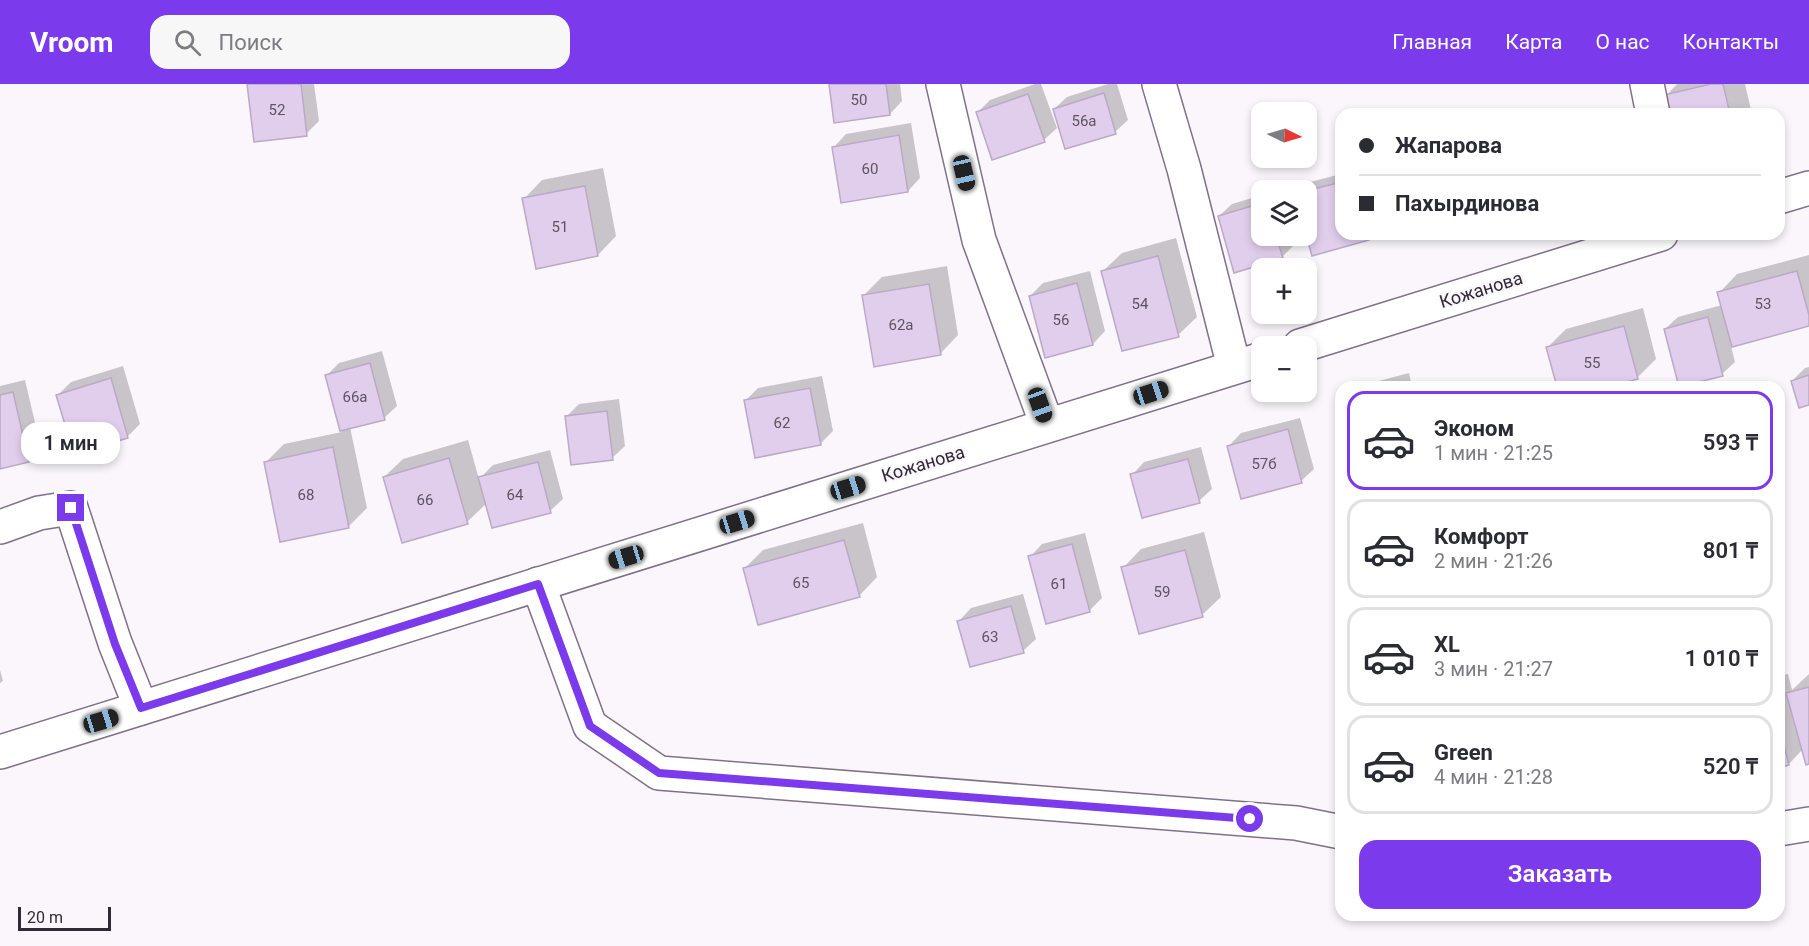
<!DOCTYPE html>
<html lang="ru">
<head>
<meta charset="utf-8">
<style>
	:root { --surface:#fff; --page:#f7f7f7; --text:#2b2b33; --muted:#7c7c81; --line:#e1e1e2; --accent:#7c3aed }
	body { margin:0; font-family:Roboto,sans-serif; background:var(--page); color:var(--text); height:100vh; display:flex; flex-direction:column; font-size:22px; white-space:nowrap }
	* { box-sizing:border-box; margin:0 }
	p { font-size:20px; color:var(--muted) }
	.icon { flex:none; width:33px; height:33px; fill:none; stroke:currentColor; stroke-width:2; stroke-linecap:round; stroke-linejoin:round }
	.map { position:relative; flex:1; overflow:hidden }
	.sheet { position:absolute; left:1335px; top:297px; width:450px; height:540px; display:flex; flex-direction:column; background:var(--surface); border-radius:18px; box-shadow:0 3px 9px #0003 }
	.sheet>* { flex:none }
	.hud { position:absolute; left:1335px; top:24px; width:450px; height:132px; border-radius:18px; box-shadow:0 3px 9px #0003; display:grid; align-content:center; height:132px; padding:0 24px; background:var(--surface) }
	.needle { width:39px; rotate:95deg }
	.fabs { position:absolute; left:1251px; top:18px; display:grid; gap:12px }
	.fabs a { display:grid; place-items:center; width:66px; height:66px; border-radius:12px; background:var(--surface); box-shadow:0 3px 9px #0003; font-size:30px }
	.scale { position:absolute; left:18px; bottom:15px; width:93px; box-sizing:border-box; padding-left:6px; border:3px solid #312a35; border-top:0; font-size:16px; line-height:21px; white-space:nowrap; color:#312a35; -webkit-text-stroke:4px #faf6fc; paint-order:stroke }
	.end { position:absolute; width:27px; height:27px; margin:-14px; border:8px solid #7c3aed; background:#fff; box-shadow:0 0 0 3px #fff }
	.from { border-radius:50% }
	.bubble { position:absolute; height:42px; border-radius:18px; background:var(--surface); box-shadow:0 3px 9px #0003; font-size:20px; font-weight:600; line-height:42px; text-align:center }
	.car { position:absolute; width:18px; height:36px; margin:-18px -9px; border-radius:8px; box-shadow:0 0 4px 2px #0007; background:linear-gradient(#222 24%,#8ab4d8 0 40%,#222 0 76%,#8ab4d8 0 86%,#222 0) }
	.hud b { display:flex; align-items:center; gap:21px; height:57px; font-size:22px }
	.hud b+b { border-top:2px solid var(--line) }
	.hud i { width:15px; height:15px; background:var(--text) }
	ul { padding:10px 0 0; list-style:none }
	li { display:flex; align-items:center; gap:18px; height:99px; margin:0 12px 9px; padding:0 12px; border:3px solid var(--line); border-radius:18px }
	li div { flex:1 }
	li b { display:block; font-size:22px }
	li em { font-style:normal; font-weight:600 }
	li.current { border-color:var(--accent) }
	li>.icon { width:54px; height:54px; stroke-width:1.5 }
	.button { display:flex; gap:12px; margin-top:auto; padding:12px 24px }
	.button a { flex:1; height:69px; border-radius:18px; background:var(--accent); color:#fff; font-size:24px; font-weight:600; line-height:69px; text-align:center }
	header { display:flex; align-items:center; gap:36px; box-sizing:border-box; height:84px; padding:0 30px; background:var(--accent); color:#fff }
	header strong { font-size:28px }
	nav { display:flex; gap:33px; margin-inline-start:auto; font-size:21px }
	.search { width:420px; height:54px; background:var(--page); display:flex; align-items:center; gap:15px; box-sizing:border-box; padding:0 21px; border-radius:18px; color:var(--muted); font-size:22px }
	.map>svg:first-child { display:block }
	.shadow { fill:#0003 }
	.building { fill:#e1ceec; stroke:#bba9c5; stroke-width:1.5 }
	.lines { fill:none; stroke-linecap:round; stroke-linejoin:round }
	.minor-casing { stroke:#80708a; stroke-width:36 }
	.minor { stroke:#fff; stroke-width:33 }
	.route { stroke:#7c3aed; stroke-width:8 }
	.labels { text-anchor:middle; stroke-width:4.5; stroke-linejoin:round; paint-order:stroke }
	.number-label { font-size:15px; fill:#5d5363 }
	.street-label { font-size:18px; fill:#312a35; stroke:#faf6fc }
</style>
</head>
<body>
<header>
<strong>Vroom</strong>
<div class="search"><svg class="icon" aria-label="search" viewBox="0 0 24 24"><circle cx="10" cy="10" r="6"/><path d="M15 15l6 6"/></svg>Поиск</div>
<nav><a>Главная</a><a>Карта</a><a>О нас</a><a>Контакты</a></nav>
</header>
<div class="map">
<svg width="1809" height="862" viewBox="0 0 1809 862">
	<rect width="100%" height="100%" fill="#faf6fc"/>
	<!-- shadow -->
	<g class="shadow">
		<polygon points="249,0 314,0 319,37 306,50"/>
		<polygon points="830,0 900,0 902,17 890,30"/>
		<polygon points="1035,0 1041,0 1057,44 1044,56 977,29 990,16"/>
		<polygon points="1108,0 1117,0 1128,36 1115,48 1054,25 1067,13"/>
		<polygon points="1677,0 1745,0 1752,30 1670,30 1666,12"/>
		<polygon points="911,39 920,94 908,107 834,63 846,50"/>
		<polygon points="603,84 616,152 598,171 524,115 542,96"/>
		<polygon points="1341,90 1341,150 1373,150 1368,155 1306,145 1306,106 1302,106 1310,98"/>
		<polygon points="1262,111 1262,152 1292,152 1295,160 1282,173 1219,132 1232,120"/>
		<polygon points="1176,154 1197,233 1178,251 1103,187 1122,169"/>
		<polygon points="1809,171 1809,241 1731,262 1735,278 1722,290 1665,245 1678,233 1722,221 1719,209 1737,190"/>
		<polygon points="947,182 958,251 940,270 863,212 882,193"/>
		<polygon points="1090,187 1105,247 1093,260 1030,212 1043,199"/>
		<polygon points="1643,224 1656,275 1637,294 1604,303 1559,303 1548,263 1566,245"/>
		<polygon points="382,267 397,322 384,334 350,343 367,424 348,443 266,378 284,360 342,348 327,291 339,279"/>
		<polygon points="123,282 140,340 128,352 75,368 58,311 71,298"/>
		<polygon points="1809,283 1809,319 1792,297 1805,284"/>
		<polygon points="1409,289 1412,303 1356,303"/>
		<polygon points="822,292 833,347 820,360 746,316 758,304"/>
		<polygon points="25,296 41,364 29,377 0,384 0,302"/>
		<polygon points="619,315 625,362 612,374 566,333 579,320"/>
		<polygon points="1300,334 1314,385 1301,397 1229,362 1241,349"/>
		<polygon points="468,356 479,395 493,381 550,366 563,415 550,427 487,419 467,438 384,393 403,375"/>
		<polygon points="1201,363 1212,405 1199,417 1132,391 1144,378"/>
		<polygon points="863,439 877,493 859,512 745,484 763,466"/>
		<polygon points="1204,448 1221,513 1202,531 1123,484 1141,465"/>
		<polygon points="1085,449 1102,514 1089,527 1030,473 1042,460"/>
		<polygon points="1023,510 1036,555 1023,567 959,537 971,524"/>
		<polygon points="0,586 3,597 0,599"/>
		<polygon points="1788,590 1792,606 1809,590 1809,679 1803,665 1789,680 1779,683 1779,592"/>
	</g>
	<!-- building -->
	<g class="building">
		<polygon points="247,0 301,0 307,52 254,58"/>
		<polygon points="829,0 886,0 890,31 834,39"/>
		<polygon points="1711,0 1723,0 1730,30 1669,30 1664,11"/>
		<polygon points="1104,9 1116,50 1065,65 1053,25"/>
		<polygon points="1028,10 1045,58 992,76 976,28"/>
		<polygon points="899,51 908,108 841,119 832,63"/>
		<polygon points="1341,98 1341,150 1367,150 1369,156 1312,172 1306,151 1306,107"/>
		<polygon points="585,102 598,172 536,185 522,114"/>
		<polygon points="1262,119 1262,152 1276,152 1283,174 1234,189 1218,132"/>
		<polygon points="1158,172 1179,253 1122,267 1101,187"/>
		<polygon points="1797,187 1809,231 1809,242 1732,263 1717,208"/>
		<polygon points="1077,199 1093,261 1045,274 1029,212"/>
		<polygon points="929,200 941,271 874,283 862,211"/>
		<polygon points="1708,233 1723,292 1679,303 1664,245"/>
		<polygon points="1624,242 1638,295 1609,303 1557,303 1546,263"/>
		<polygon points="370,279 385,336 340,347 325,291"/>
		<polygon points="1809,291 1809,321 1799,324 1791,297"/>
		<polygon points="111,294 128,354 74,370 56,311"/>
		<polygon points="810,304 821,361 755,374 744,316"/>
		<polygon points="13,308 29,378 0,385 0,311"/>
		<polygon points="607,327 613,376 571,381 565,332"/>
		<polygon points="1288,345 1302,399 1241,415 1227,362"/>
		<polygon points="333,363 349,444 280,458 264,378"/>
		<polygon points="449,374 468,440 402,459 383,393"/>
		<polygon points="1188,375 1200,419 1142,434 1130,390"/>
		<polygon points="538,378 551,429 492,444 478,393"/>
		<polygon points="844,456 860,513 758,541 743,484"/>
		<polygon points="1072,460 1090,528 1046,540 1028,472"/>
		<polygon points="1185,466 1203,533 1139,550 1121,483"/>
		<polygon points="1011,522 1024,569 970,583 957,537"/>
		<polygon points="1809,603 1809,680 1806,681 1786,609"/>
		<polygon points="1779,642 1789,681 1779,684"/>
	</g>
	<g class="lines">
		<!-- minor casing -->
		<g class="minor-casing">
			<g id="minor">
				<polyline points="943,0 979,156 1047,341"/>
				<polyline points="1159,0 1184,85 1234,283"/>
				<polyline points="1647,0 1653,30"/>
				<polyline points="1779,113 1809,104"/>
				<polyline points="1300,262 1661,150"/>
				<polyline points="0,443 39,429 71,424 115,559 141,624"/>
				<polyline points="538,500 590,642 659,689 1296,739 1341,748"/>
				<polyline points="0,668 1262,275"/>
				<polyline points="1779,745 1809,740"/>
			</g>
		</g>
		<!-- minor -->
		<use href="#minor" class="minor"/>
	</g>
	<g class="lines">
		<!-- route -->
		<polyline class="route" points="71,424 115,560 141,624 538,500 590,642 659,689 1250,735"/>
	</g>
	<g class="labels">
		<!-- number labels -->
		<g class="number-label">
			<text x="859" y="21">50</text>
			<text x="277" y="31">52</text>
			<text x="1084" y="42">56а</text>
			<text x="870" y="90">60</text>
			<text x="560" y="148">51</text>
			<text x="1140" y="225">54</text>
			<text x="1763" y="225">53</text>
			<text x="1061" y="241">56</text>
			<text x="901" y="246">62а</text>
			<text x="1592" y="284">55</text>
			<text x="355" y="318">66а</text>
			<text x="782" y="344">62</text>
			<text x="1264" y="385">57б</text>
			<text x="306" y="416">68</text>
			<text x="515" y="416">64</text>
			<text x="425" y="421">66</text>
			<text x="801" y="504">65</text>
			<text x="1059" y="505">61</text>
			<text x="1162" y="513">59</text>
			<text x="990" y="558">63</text>
		</g>
		<!-- street labels -->
		<g class="street-label">
			<text transform="translate(1481 206) rotate(-17)" y="6">Кожанова</text>
			<text transform="translate(923 380) rotate(-17)" y="6">Кожанова</text>
		</g>
	</g>
</svg>
<div class="fabs">
<a><svg class="needle" viewBox="-14 -14 28 28"><path d="M0-13l5 13h-10z" fill="#e53935"/><path d="M0 13l5-13h-10z" fill="#7c7c81"/></svg></a>
<a><svg class="icon" aria-label="layers" viewBox="0 0 24 24"><path d="M12 4l9 5-9 5-9-5zM3 14l9 5 9-5"/></svg></a>
<a>+</a>
<a>−</a>
</div>
<div class="scale">20 m</div>
<i class="end from" style="left:1250px;top:735px"></i>
<i class="end" style="left:71px;top:424px"></i>
<div class="bubble" style="left:21px;top:338px;width:99px">1 мин</div>
<i class="car" style="left:964px;top:89px;rotate:167deg"></i>
<i class="car" style="left:1151px;top:309px;rotate:72deg"></i>
<i class="car" style="left:1040px;top:321px;rotate:160deg"></i>
<i class="car" style="left:848px;top:404px;rotate:73deg"></i>
<i class="car" style="left:737px;top:438px;rotate:73deg"></i>
<i class="car" style="left:626px;top:473px;rotate:253deg"></i>
<i class="car" style="left:101px;top:637px;rotate:73deg"></i>
<div class="hud">
<b><i class="from"></i>Жапарова</b>
<b><i></i>Пахырдинова</b>
</div>
<section class="sheet">
<ul>
<li class="current"><svg class="icon" aria-label="car" viewBox="0 0 24 24"><path d="M5 17H2v-5l4-1 3-4h7l3 4 3 1v5h-3M9 17h6M6 11h13"/><circle cx="7" cy="17" r="2"/><circle cx="17" cy="17" r="2"/></svg><div><b>Эконом</b><p>1 мин · 21:25</p></div><em>593 ₸</em></li>
<li><svg class="icon" aria-label="car" viewBox="0 0 24 24"><path d="M5 17H2v-5l4-1 3-4h7l3 4 3 1v5h-3M9 17h6M6 11h13"/><circle cx="7" cy="17" r="2"/><circle cx="17" cy="17" r="2"/></svg><div><b>Комфорт</b><p>2 мин · 21:26</p></div><em>801 ₸</em></li>
<li><svg class="icon" aria-label="car" viewBox="0 0 24 24"><path d="M5 17H2v-5l4-1 3-4h7l3 4 3 1v5h-3M9 17h6M6 11h13"/><circle cx="7" cy="17" r="2"/><circle cx="17" cy="17" r="2"/></svg><div><b>XL</b><p>3 мин · 21:27</p></div><em>1 010 ₸</em></li>
<li><svg class="icon" aria-label="car" viewBox="0 0 24 24"><path d="M5 17H2v-5l4-1 3-4h7l3 4 3 1v5h-3M9 17h6M6 11h13"/><circle cx="7" cy="17" r="2"/><circle cx="17" cy="17" r="2"/></svg><div><b>Green</b><p>4 мин · 21:28</p></div><em>520 ₸</em></li>
</ul>
<div class="button"><a>Заказать</a></div>
</section>
</div>
</body>
</html>
